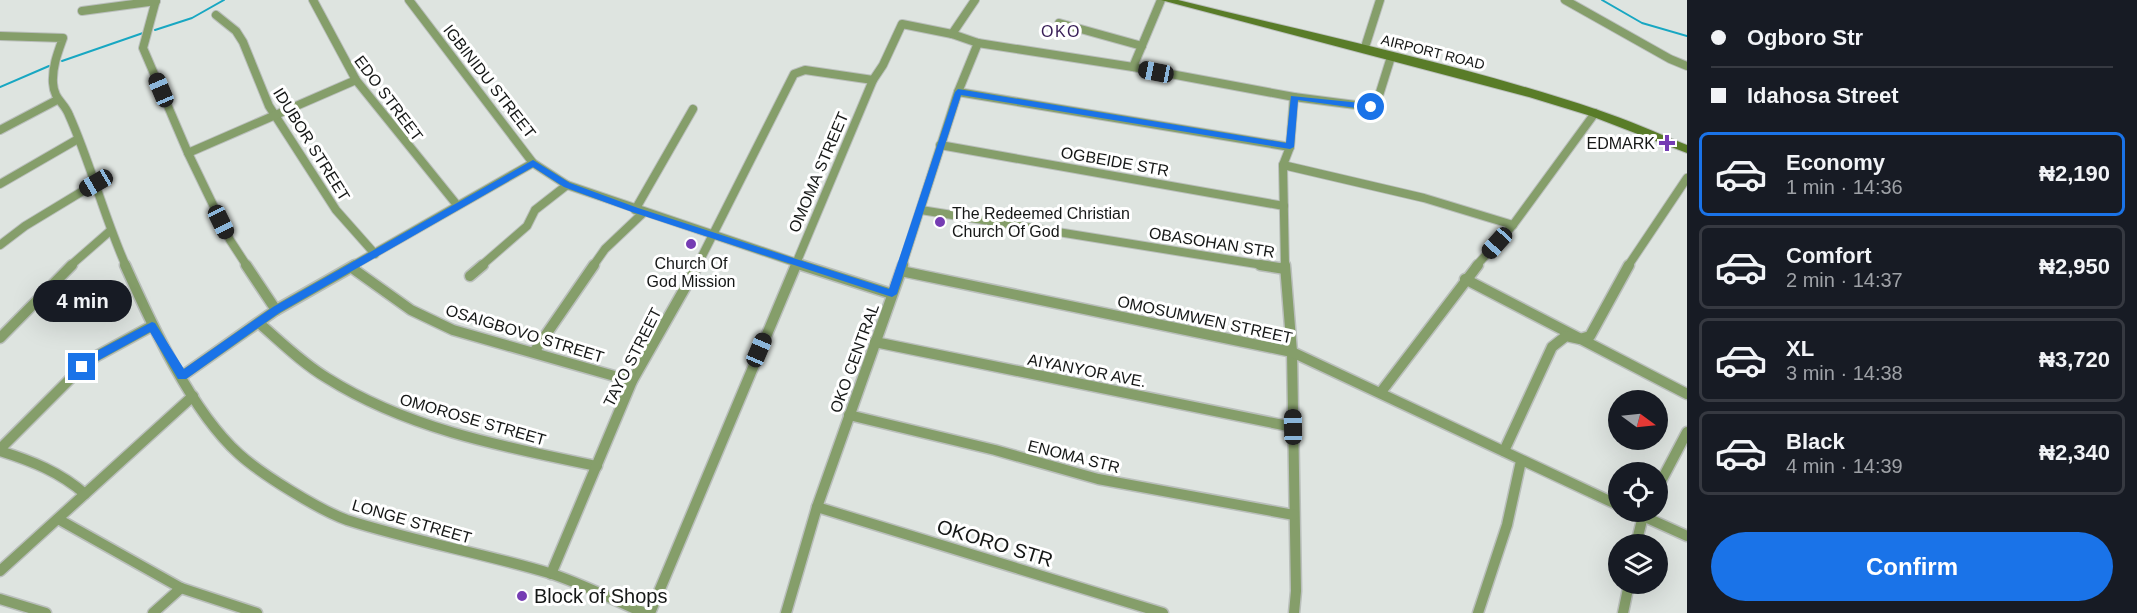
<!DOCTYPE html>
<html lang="en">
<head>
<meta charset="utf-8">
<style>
	:root { --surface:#171b24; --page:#242831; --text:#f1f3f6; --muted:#9ea1a6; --line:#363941; --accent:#1a73e8 }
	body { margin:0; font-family:Helvetica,sans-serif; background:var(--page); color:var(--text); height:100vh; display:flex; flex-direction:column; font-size:22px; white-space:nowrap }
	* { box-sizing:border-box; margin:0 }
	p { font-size:20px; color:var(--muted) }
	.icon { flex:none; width:33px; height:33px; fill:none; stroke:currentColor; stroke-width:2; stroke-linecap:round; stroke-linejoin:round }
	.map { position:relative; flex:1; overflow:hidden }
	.panel { display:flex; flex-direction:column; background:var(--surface); width:450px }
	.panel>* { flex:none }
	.top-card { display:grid; align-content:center; height:132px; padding:0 24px; background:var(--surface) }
	.needle { width:39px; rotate:105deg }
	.buttons { position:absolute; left:1608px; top:390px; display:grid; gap:12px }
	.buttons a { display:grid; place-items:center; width:60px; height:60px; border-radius:50%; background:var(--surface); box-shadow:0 6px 24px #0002; font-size:30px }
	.end { position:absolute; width:27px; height:27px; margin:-14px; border:8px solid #1a73e8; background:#fff; box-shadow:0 0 0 3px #fff }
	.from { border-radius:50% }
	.bubble { position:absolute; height:42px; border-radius:21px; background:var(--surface); box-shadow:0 6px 24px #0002; font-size:20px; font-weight:800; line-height:42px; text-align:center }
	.car { position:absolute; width:18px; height:36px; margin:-18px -9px; border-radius:8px; box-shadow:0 0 4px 2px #0007; background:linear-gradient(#222 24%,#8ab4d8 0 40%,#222 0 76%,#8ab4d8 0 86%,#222 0) }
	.top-card b { display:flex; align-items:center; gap:21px; height:57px; font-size:22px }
	.top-card b+b { border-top:2px solid var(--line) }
	.top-card i { width:15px; height:15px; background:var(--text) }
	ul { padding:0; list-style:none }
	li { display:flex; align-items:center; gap:18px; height:84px; margin:0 12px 9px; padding:0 12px; border:3px solid var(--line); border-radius:9px }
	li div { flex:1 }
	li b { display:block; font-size:22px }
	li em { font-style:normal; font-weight:800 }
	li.active { border-color:var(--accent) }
	li>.icon { width:54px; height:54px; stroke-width:1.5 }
	.cta { display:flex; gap:12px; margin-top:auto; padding:12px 24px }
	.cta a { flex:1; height:69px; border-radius:36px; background:var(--accent); color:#fff; font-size:24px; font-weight:800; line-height:69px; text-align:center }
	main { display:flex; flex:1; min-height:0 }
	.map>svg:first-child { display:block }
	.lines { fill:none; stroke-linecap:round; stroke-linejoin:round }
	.stream { stroke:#18a7c2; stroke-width:2 }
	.minor-far1-casing { stroke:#babfbc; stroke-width:10 }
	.minor-casing { stroke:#babfbc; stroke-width:13 }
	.secondary-casing { stroke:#babfbc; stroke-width:2 }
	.minor-far1 { stroke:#859e6a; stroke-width:8 }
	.minor { stroke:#859e6a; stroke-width:10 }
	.secondary { fill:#597c28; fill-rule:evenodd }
	.route { fill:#1a73e8 }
	.poi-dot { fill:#753cb3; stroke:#fff; stroke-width:2 }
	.labels { text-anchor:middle; stroke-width:6; stroke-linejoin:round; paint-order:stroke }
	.far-street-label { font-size:14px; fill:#151716; stroke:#fff }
	.far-quarter-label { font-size:16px; letter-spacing:1.5px; fill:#361c55; stroke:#fff }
	.street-label { font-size:16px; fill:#151716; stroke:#fff }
	.poi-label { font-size:16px; fill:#151716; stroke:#fff; text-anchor:end }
	.near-street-label { font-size:20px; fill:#151716; stroke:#fff }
	.near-poi-label { font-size:20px; fill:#151716; stroke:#fff; text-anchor:start }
</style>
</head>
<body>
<main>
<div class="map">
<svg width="1687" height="613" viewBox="0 0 1687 613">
	<rect width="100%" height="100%" fill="#dee4e0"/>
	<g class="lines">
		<!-- stream -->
		<g class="stream">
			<polyline points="1602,0 1642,23 1687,36"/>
			<polyline points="155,30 192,18 224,0"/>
			<polyline points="62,61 143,33"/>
			<polyline points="0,87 49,66"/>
		</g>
		<!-- minor-far1 casing -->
		<g class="minor-far1-casing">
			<g id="minor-far1">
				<polyline points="156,0 143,48 188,153 230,240 247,266"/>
				<polyline points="313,0 356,80 457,205"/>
				<polyline points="409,0 533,163 567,185 806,266"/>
				<polyline points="1565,0 1670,59 1687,66"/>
				<polyline points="82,11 156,1"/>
				<polyline points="216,15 236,31 243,42 269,106 336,210 375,254"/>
				<polyline points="1059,23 1142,46"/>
				<polyline points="952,34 975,0"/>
				<path d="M0,36l63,2c-5,14 -11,29 -10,45 1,17 11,19 16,32 22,49 35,102 57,151"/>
				<polyline points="1366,44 1380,0"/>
				<polyline points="1133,67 1161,0"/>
				<polyline points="958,92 1290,147"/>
				<polyline points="0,130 57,100"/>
				<polyline points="940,145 1284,206"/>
				<polyline points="188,153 356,80"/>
				<polyline points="1283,165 1424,198 1513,225"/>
				<polyline points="0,184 78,139"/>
				<polyline points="635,210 693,109"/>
				<polyline points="921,210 1269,266"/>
				<polyline points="0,245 25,226 96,183"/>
				<polyline points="70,266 110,231"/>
				<polyline points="352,266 533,163"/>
				<polyline points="481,266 527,226 535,210 567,185"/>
				<polyline points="593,266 605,249 643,213"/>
				<polyline points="697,266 794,74 805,70 873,80"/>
				<polyline points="795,266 873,80 883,65 902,24 952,34 978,43 1133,67 1294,97 1371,107 1376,105 1391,57"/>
				<polyline points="902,266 958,92 978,43"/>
				<polyline points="1285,266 1283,165 1290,147 1294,97"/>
				<polyline points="1476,266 1513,225 1595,113"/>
				<polyline points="1628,266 1687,178"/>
			</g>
		</g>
		<!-- minor casing -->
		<g class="minor-casing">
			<g id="minor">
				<path d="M125,265c26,58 66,146 114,189 22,20 80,56 108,66 66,21 135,33 202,53 32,10 64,27 96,40"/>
				<polyline points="246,265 276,310"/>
				<polyline points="801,265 892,294"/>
				<polyline points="1260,265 1285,269"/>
				<polyline points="1285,265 1292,352 1296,591 1294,613"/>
				<polyline points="352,268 411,310 453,330 632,381"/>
				<polyline points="901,271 1292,352 1618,505"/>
				<polyline points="470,276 483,265"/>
				<polyline points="1465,279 1687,394"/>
				<path d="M259,323c22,19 43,40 68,55 81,51 177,69 270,88"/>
				<polyline points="0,338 72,265"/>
				<polyline points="875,342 1293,427"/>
				<polyline points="534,352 594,265"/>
				<polyline points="182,376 276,310 355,265"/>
				<polyline points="1381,392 1478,265"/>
				<polyline points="849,415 995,450 1098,479 1294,515"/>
				<polyline points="0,449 82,367 95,357 152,326"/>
				<path d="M0,451c32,10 60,21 85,43"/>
				<polyline points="1504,451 1552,347 1566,336 1580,339 1590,336 1629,265"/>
				<polyline points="1658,487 1687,432"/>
				<polyline points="817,507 1163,613"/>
				<polyline points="1634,512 1687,536"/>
				<polyline points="58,519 181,588 257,613"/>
				<polyline points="1636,544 1644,512"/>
				<polyline points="0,571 193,396"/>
				<polyline points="551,574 632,381 698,265"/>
				<polyline points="0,599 46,613"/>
				<polyline points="153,613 181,588"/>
				<polyline points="650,613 796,265"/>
				<polyline points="786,613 817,507 903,265"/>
				<polyline points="1478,613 1507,525 1521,461"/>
				<polyline points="1623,613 1629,584"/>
			</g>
		</g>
		<!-- secondary casing -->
		<g class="secondary-casing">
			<path id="secondary" d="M1161,0h17c140,35 283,64 420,110 30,10 59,23 89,35v8l-96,-37 -62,-19z"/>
		</g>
		<!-- minor-far1 -->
		<use href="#minor-far1" class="minor-far1"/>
		<!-- minor -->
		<use href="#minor" class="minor"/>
		<!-- secondary -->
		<use href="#secondary" class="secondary"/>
	</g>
	<!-- route -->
	<polygon class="route" points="958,89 1286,143 1291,96 1371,104 1375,107 1371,110 1298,100 1294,147 1290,149 961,95 897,294 892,297 632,212 564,187 533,167 279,313 186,379 178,379 150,332 99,360 86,370 79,370 77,367 91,354 152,322 155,323 184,369 273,307 533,160 570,183 638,208 889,289 955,92"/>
	<!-- markers -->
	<g class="poi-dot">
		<path d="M1664 134h6v6h6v6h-6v6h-6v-6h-6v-6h6z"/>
		<circle cx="940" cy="222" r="6"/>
		<circle cx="691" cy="244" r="6"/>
		<circle cx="522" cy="596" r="6"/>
	</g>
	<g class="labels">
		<!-- far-street labels -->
		<g class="far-street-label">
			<text transform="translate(1433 52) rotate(14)" y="5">AIRPORT ROAD</text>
		</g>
		<!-- far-quarter labels -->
		<g class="far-quarter-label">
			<text x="1061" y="37">OKO</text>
		</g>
		<!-- street labels -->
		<g class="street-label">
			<text transform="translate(490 81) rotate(52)" y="6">IGBINIDU STREET</text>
			<text transform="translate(389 98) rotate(53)" y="6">EDO STREET</text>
			<text transform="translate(312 144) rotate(58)" y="6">IDUBOR STREET</text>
			<text transform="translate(1115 161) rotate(10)" y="6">OGBEIDE STR</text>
			<text transform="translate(818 172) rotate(-67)" y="6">OMOMA STREET</text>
			<text transform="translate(1212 242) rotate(9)" y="6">OBASOHAN STR</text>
			<text transform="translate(1205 319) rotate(12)" y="6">OMOSUMWEN STREET</text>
			<text transform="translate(525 333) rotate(17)" y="6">OSAIGBOVO STREET</text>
			<text transform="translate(632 357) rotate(-63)" y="6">TAYO STREET</text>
			<text transform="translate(854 358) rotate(-70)" y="6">OKO CENTRAL</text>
			<text transform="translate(1087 370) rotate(11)" y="6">AIYANYOR AVE.</text>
			<text transform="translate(473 419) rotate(16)" y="6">OMOROSE STREET</text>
			<text transform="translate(1074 456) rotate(14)" y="6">ENOMA STR</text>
			<text transform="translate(412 521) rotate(16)" y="6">LONGE STREET</text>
		</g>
		<!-- poi labels -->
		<g class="poi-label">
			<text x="1655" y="149">EDMARK</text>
			<text x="952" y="219" text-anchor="start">The Redeemed Christian<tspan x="952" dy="18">Church Of God</tspan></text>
			<text x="691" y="269" text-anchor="middle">Church Of<tspan x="691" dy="18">God Mission</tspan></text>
		</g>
		<!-- near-street labels -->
		<g class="near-street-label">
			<text transform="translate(995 543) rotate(17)" y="7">OKORO STR</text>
		</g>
		<!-- near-poi labels -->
		<g class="near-poi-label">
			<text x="534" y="603">Block of Shops</text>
		</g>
	</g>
</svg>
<div class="buttons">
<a><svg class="needle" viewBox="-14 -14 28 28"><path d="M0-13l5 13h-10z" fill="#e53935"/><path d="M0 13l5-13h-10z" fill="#9ea1a6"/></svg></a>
<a><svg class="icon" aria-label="locate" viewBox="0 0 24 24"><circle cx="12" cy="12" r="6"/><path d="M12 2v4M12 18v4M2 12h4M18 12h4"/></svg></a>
<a><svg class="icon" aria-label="layers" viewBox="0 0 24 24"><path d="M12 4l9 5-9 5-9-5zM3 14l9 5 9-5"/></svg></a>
</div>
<i class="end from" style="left:1371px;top:107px"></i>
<i class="end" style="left:82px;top:367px"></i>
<div class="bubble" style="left:33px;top:280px;width:99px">4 min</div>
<i class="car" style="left:1156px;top:72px;rotate:281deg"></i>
<i class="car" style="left:161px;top:90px;rotate:337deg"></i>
<i class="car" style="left:96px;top:183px;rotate:240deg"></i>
<i class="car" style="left:221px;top:222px;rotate:154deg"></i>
<i class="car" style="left:1497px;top:243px;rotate:222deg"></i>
<i class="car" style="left:759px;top:350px;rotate:23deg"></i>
<i class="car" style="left:1293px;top:427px;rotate:359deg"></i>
</div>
<section class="panel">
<div class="top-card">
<b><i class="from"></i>Ogboro Str</b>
<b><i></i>Idahosa Street</b>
</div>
<ul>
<li class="active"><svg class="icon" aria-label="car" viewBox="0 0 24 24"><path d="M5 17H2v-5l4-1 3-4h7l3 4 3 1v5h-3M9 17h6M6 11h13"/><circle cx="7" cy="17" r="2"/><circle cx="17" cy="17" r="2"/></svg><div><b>Economy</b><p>1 min · 14:36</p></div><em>₦2,190</em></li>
<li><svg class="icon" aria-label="car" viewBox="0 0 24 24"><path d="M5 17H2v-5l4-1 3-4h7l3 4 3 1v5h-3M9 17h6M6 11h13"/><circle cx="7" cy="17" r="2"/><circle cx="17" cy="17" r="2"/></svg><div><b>Comfort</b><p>2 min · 14:37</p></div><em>₦2,950</em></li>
<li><svg class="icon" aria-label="car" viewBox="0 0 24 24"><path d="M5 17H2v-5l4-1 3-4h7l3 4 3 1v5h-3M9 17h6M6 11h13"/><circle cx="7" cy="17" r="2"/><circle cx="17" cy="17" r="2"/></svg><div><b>XL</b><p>3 min · 14:38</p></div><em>₦3,720</em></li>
<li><svg class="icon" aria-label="car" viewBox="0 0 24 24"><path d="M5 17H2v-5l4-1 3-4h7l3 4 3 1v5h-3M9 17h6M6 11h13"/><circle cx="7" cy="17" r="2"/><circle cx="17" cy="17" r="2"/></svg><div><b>Black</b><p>4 min · 14:39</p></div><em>₦2,340</em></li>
</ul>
<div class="cta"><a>Confirm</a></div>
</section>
</main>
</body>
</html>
